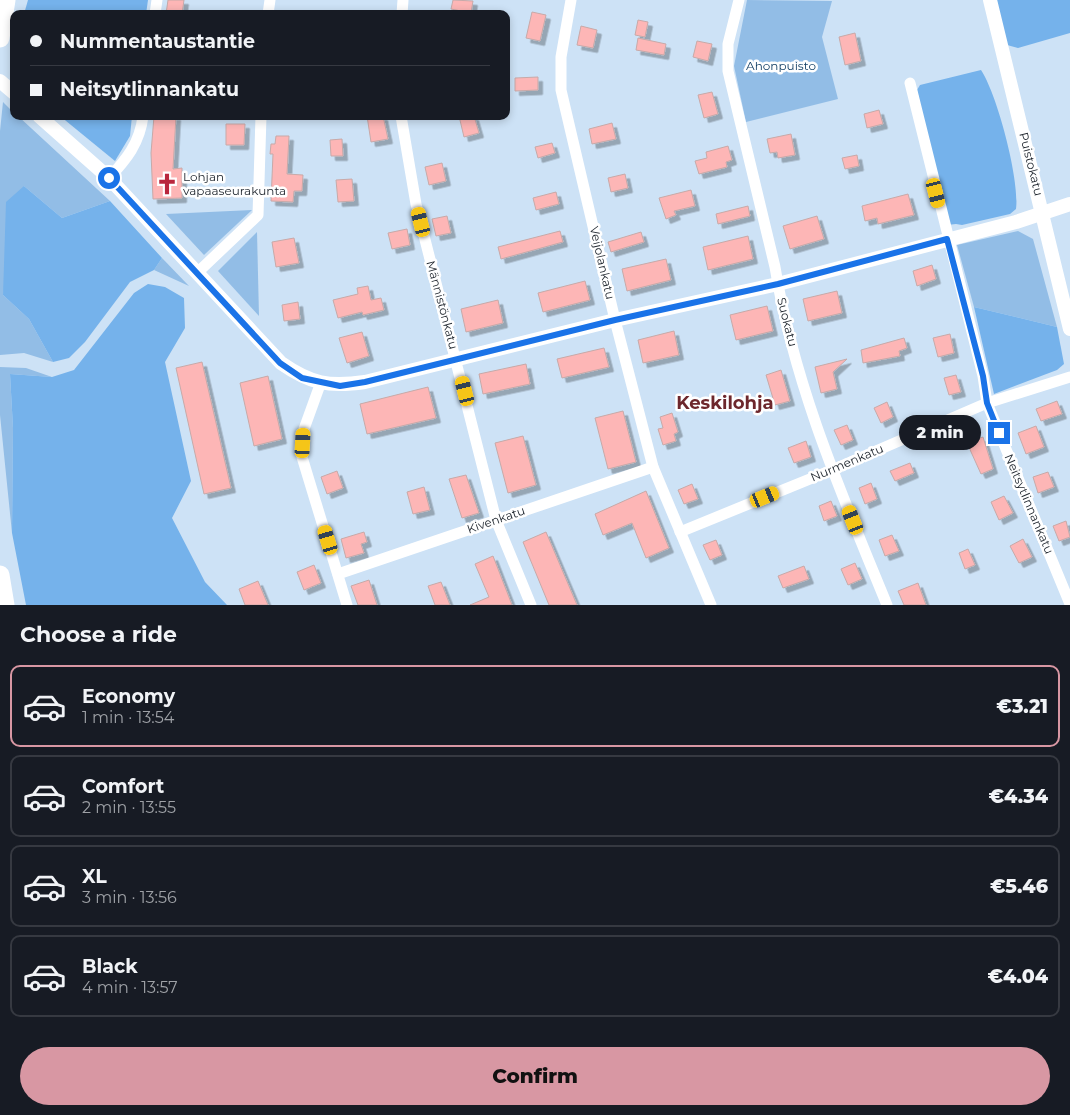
<!DOCTYPE html>
<html lang="en">
<head>
<meta charset="utf-8">
<style>
	:root { --surface:#171b24; --page:#20242c; --text:#f1f3f6; --muted:#9ea1a6; --line:#363941; --accent:#d897a3 }
	body { margin:0; font-family:Montserrat,sans-serif; background:var(--page); color:var(--text); height:100vh; display:flex; flex-direction:column; font-size:19px; white-space:nowrap }
	* { box-sizing:border-box; margin:0 }
	p { font-size:16px; color:var(--muted) }
	.icon { flex:none; width:28px; height:28px; fill:none; stroke:currentColor; stroke-width:2; stroke-linecap:round; stroke-linejoin:round }
	.map { position:relative; height:605px; overflow:hidden }
	.sheet { display:flex; flex-direction:column; background:var(--surface); flex:1 }
	.sheet>* { flex:none }
	.top-card { position:absolute; left:10px; top:10px; width:500px; height:110px; border-radius:10px; box-shadow:0 2px 8px #0003; display:grid; align-content:center; height:110px; padding:0 20px; background:var(--surface) }
	.end { position:absolute; width:22px; height:22px; margin:-11px; border:6px solid #1a73e8; background:#fff; box-shadow:0 0 0 2px #fff }
	.from { border-radius:50% }
	.bubble { position:absolute; height:35px; border-radius:18px; background:var(--surface); box-shadow:0 2px 8px #0003; font-size:16px; font-weight:800; line-height:35px; text-align:center }
	.car { position:absolute; width:15px; height:30px; margin:-15px -8px; border-radius:6px; box-shadow:0 0 4px 1px #0007; background:linear-gradient(#f5c518 24%,#345 0 40%,#f5c518 0 76%,#345 0 86%,#f5c518 0) }
	.top-card b { display:flex; align-items:center; gap:18px; height:48px; font-size:19px }
	.top-card b+b { border-top:1px solid var(--line) }
	.top-card i { width:12px; height:12px; background:var(--text) }
	ul { padding:0; list-style:none }
	li { display:flex; align-items:center; gap:15px; height:82px; margin:0 10px 8px; padding:0 10px; border:2px solid var(--line); border-radius:10px }
	li div { flex:1 }
	li b { display:block; font-size:19px }
	li em { font-style:normal; font-weight:800 }
	li.selected { border-color:var(--accent) }
	li>.icon { width:45px; height:45px; stroke-width:1.5 }
	h2 { padding:0 20px; font-size:22px; line-height:60px }
	.cta { display:flex; gap:10px; margin-top:auto; padding:10px 20px }
	.cta a { flex:1; height:58px; border-radius:30px; background:var(--accent); color:#111; font-size:20px; font-weight:800; line-height:58px; text-align:center }
	.map>svg:first-child { display:block }
	.green { fill:#92bde6 }
	.forest { fill:#75b2eb }
	.building { fill:#fdb6b6; stroke:#c7a9a8; filter:url(#shadow) }
	.lines { fill:none; stroke-linecap:round; stroke-linejoin:round }
	.minor { stroke:#fff; stroke-width:11 }
	.tertiary { stroke:#fff; stroke-width:14 }
	.trunk { stroke:#fff; stroke-width:19 }
	.route { stroke:#1a73e8; stroke-width:6 }
	.labels { text-anchor:middle; stroke-width:5; stroke-linejoin:round; paint-order:stroke }
	.park-label { font-size:12px; fill:#144066; stroke:#fff }
	.street-label { font-size:12px; fill:#222931; stroke:#fff }
	.poi-label { font-size:12px; fill:#222931; stroke:#fff; text-anchor:start }
	.district-label { font-size:18px; font-weight:bold; fill:#6d272c; stroke:#fff }
</style>
</head>
<body>
<div class="map">
<svg width="1070" height="605" viewBox="0 0 1070 605">
	<defs>
		<filter id="shadow"><feDropShadow dx="4.5" dy="4.5" stdDeviation="0" flood-color="#0004"/></filter>
	</defs>
	<rect width="100%" height="100%" fill="#cde2f6"/>
	<!-- green -->
	<g class="green">
		<polygon points="747,0 832,1 822,37 838,99 746,122 734,66"/>
		<polygon points="3,102 14,113 14,116 18,116 110,201 62,218 24,186 3,295 29,319 53,362 24,353 0,355 0,131"/>
		<polygon points="252,210 204,255 166,214"/>
		<polygon points="1018,231 1033,239 1057,327 974,307 957,245"/>
		<polygon points="257,232 259,316 218,271"/>
		<polygon points="162,258 189,286 154,270"/>
		<polygon points="0,367 26,368 52,377 10,374 13,428 12,533 0,415"/>
	</g>
	<!-- forest -->
	<g class="forest">
		<polygon points="28,0 148,0 146,14 24,14"/>
		<polygon points="993,0 1070,0 1070,33 1018,48 1007,45"/>
		<path d="M981,70c16,24 39,110 35,139l-6,5 -48,11 -6,-1 -9,1 -30,-135 3,-5z"/>
		<polygon points="60,116 132,116 130,136 115,161"/>
		<polygon points="24,186 62,218 110,201 162,258 154,270 130,282 85,342 69,358 53,362 29,319 3,295 6,202"/>
		<polygon points="148,284 165,287 184,298 185,328 165,362 191,481 172,518 205,582 227,605 26,605 12,533 13,428 10,374 52,377 74,370 134,293"/>
		<polygon points="974,307 1057,327 1064,364 1057,370 994,394"/>
	</g>
	<!-- building -->
	<g class="building">
		<polygon points="168,0 184,0 182,14 166,14"/>
		<polygon points="453,0 473,1 471,13 451,9"/>
		<polygon points="532,12 546,15 540,41 526,38"/>
		<polygon points="638,20 648,22 645,37 635,35"/>
		<polygon points="581,26 597,30 593,48 577,45"/>
		<polygon points="855,33 861,61 845,65 839,37"/>
		<polygon points="638,38 666,44 664,55 636,50"/>
		<polygon points="697,41 712,44 708,61 693,57"/>
		<polygon points="538,77 538,90 515,91 515,78"/>
		<polygon points="712,92 718,114 704,118 698,95"/>
		<polygon points="879,110 883,124 867,128 864,114"/>
		<polygon points="154,116 176,116 173,169 182,168 182,198 153,199 151,153"/>
		<polygon points="367,116 383,116 388,139 371,142"/>
		<polygon points="459,116 474,116 479,133 464,137"/>
		<polygon points="612,123 616,139 592,144 589,129"/>
		<polygon points="226,124 245,124 244,145 226,145"/>
		<polygon points="791,134 795,155 778,158 777,152 770,153 767,139"/>
		<polygon points="276,136 289,136 287,174 303,175 302,191 294,191 293,202 271,201 273,154 270,154 271,144 275,144"/>
		<polygon points="342,139 343,156 331,156 330,140"/>
		<polygon points="552,143 555,153 538,158 535,147"/>
		<polygon points="728,146 732,160 726,162 727,167 699,174 695,161 707,158 706,152"/>
		<polygon points="857,155 859,166 845,169 842,158"/>
		<polygon points="442,163 446,181 429,185 425,167"/>
		<polygon points="625,174 628,188 611,192 608,178"/>
		<polygon points="352,179 354,201 338,202 336,180"/>
		<polygon points="691,190 695,206 674,211 676,215 666,219 659,198"/>
		<polygon points="556,192 559,204 536,210 533,198"/>
		<polygon points="908,194 914,215 878,224 877,218 865,221 862,206"/>
		<polygon points="748,206 750,216 718,224 716,214"/>
		<polygon points="447,216 451,233 436,236 432,219"/>
		<polygon points="817,216 824,239 790,249 783,226"/>
		<polygon points="407,229 410,245 392,249 388,233"/>
		<polygon points="560,231 563,242 501,259 498,247"/>
		<polygon points="641,232 644,242 611,252 608,242"/>
		<polygon points="748,236 753,259 708,270 703,247"/>
		<polygon points="294,238 299,263 276,267 272,242"/>
		<polygon points="666,259 671,280 627,291 622,269"/>
		<polygon points="932,265 936,279 917,286 913,271"/>
		<polygon points="585,281 590,300 543,312 538,293"/>
		<polygon points="368,286 371,300 381,298 384,310 363,315 362,312 338,318 333,300 358,294 357,288"/>
		<polygon points="837,291 842,313 808,321 803,299"/>
		<polygon points="498,300 503,323 466,332 461,309"/>
		<polygon points="298,302 300,319 284,321 282,305"/>
		<polygon points="767,306 773,331 736,340 730,315"/>
		<polygon points="674,331 679,355 643,363 638,340"/>
		<polygon points="362,332 369,356 347,363 339,338"/>
		<polygon points="950,334 954,353 938,357 933,338"/>
		<polygon points="904,338 907,348 899,351 900,356 863,363 861,350"/>
		<polygon points="604,348 609,367 562,378 557,359"/>
		<polygon points="847,359 833,372 837,389 821,393 815,367"/>
		<polygon points="202,362 231,488 204,494 176,368"/>
		<polygon points="526,364 530,384 483,394 479,374"/>
		<polygon points="781,370 790,401 775,405 766,375"/>
		<polygon points="956,375 961,392 949,395 944,378"/>
		<polygon points="268,376 282,439 254,446 240,383"/>
		<polygon points="428,387 436,418 367,434 360,404"/>
		<polygon points="1057,401 1062,414 1041,421 1036,409"/>
		<polygon points="887,402 893,417 881,423 874,408"/>
		<polygon points="623,411 636,462 608,469 595,418"/>
		<polygon points="672,413 678,432 674,434 676,441 663,445 658,429 663,428 660,417"/>
		<polygon points="847,425 853,440 841,445 834,430"/>
		<polygon points="1036,426 1044,447 1026,454 1018,433"/>
		<polygon points="523,436 536,485 508,493 495,443"/>
		<polygon points="983,437 993,469 981,474 967,443"/>
		<polygon points="806,441 811,457 794,463 788,448"/>
		<polygon points="910,463 914,473 895,481 890,471"/>
		<polygon points="337,471 343,488 327,494 321,477"/>
		<polygon points="1048,472 1054,487 1038,493 1033,477"/>
		<polygon points="466,475 479,513 462,518 449,479"/>
		<polygon points="871,483 877,499 865,504 859,488"/>
		<polygon points="692,484 698,499 684,504 678,490"/>
		<polygon points="424,487 430,510 413,514 407,492"/>
		<polygon points="646,491 669,548 646,558 632,523 603,535 595,514"/>
		<polygon points="1004,496 1013,513 999,520 991,502"/>
		<polygon points="831,501 837,516 824,521 819,506"/>
		<polygon points="1066,521 1070,537 1059,541 1053,526"/>
		<polygon points="364,532 367,542 361,544 364,553 346,558 341,539"/>
		<polygon points="546,532 577,605 549,605 523,542"/>
		<polygon points="892,535 899,551 885,556 879,540"/>
		<polygon points="1023,539 1032,557 1019,563 1010,546"/>
		<polygon points="716,540 722,555 710,560 703,545"/>
		<polygon points="968,549 975,565 965,569 959,553"/>
		<polygon points="493,556 512,605 470,605 489,597 475,564"/>
		<polygon points="855,563 862,579 848,585 841,569"/>
		<polygon points="314,565 321,583 304,590 297,572"/>
		<polygon points="804,566 809,579 783,588 778,576"/>
		<polygon points="369,580 377,605 358,605 351,586"/>
		<polygon points="258,581 268,605 245,605 239,589"/>
		<polygon points="441,582 450,605 435,605 428,586"/>
		<polygon points="918,583 926,605 904,605 898,591"/>
	</g>
	<g class="lines">
		<!-- minor -->
		<g class="minor">
			<polyline points="571,0 561,57 561,90 615,320 653,467 711,605"/>
			<path d="M739,0l-11,44v27l47,196c19,118 67,228 112,338"/>
			<polyline points="155,14 157,0"/>
			<polyline points="268,14 270,0"/>
			<polyline points="402,14 403,0"/>
			<polyline points="910,83 983,376 987,403 1070,604"/>
			<polyline points="401,116 416,204 496,520 531,605"/>
			<path d="M109,178c17,-18 31,-35 34,-62"/>
			<polyline points="197,273 258,215 261,116"/>
			<polyline points="321,382 304,429 302,457 347,605"/>
			<polyline points="680,532 832,470 987,403 1070,377"/>
			<polyline points="338,574 653,467"/>
		</g>
		<!-- tertiary -->
		<g class="tertiary">
			<polyline points="990,0 1070,329"/>
			<polyline points="0,81 14,93"/>
			<path d="M39,116l70,62 172,185c30,21 48,24 84,19l250,-62 163,-36 238,-62 54,-18"/>
		</g>
		<!-- trunk -->
		<g class="trunk">
			<polyline points="0,38 6,0"/>
			<polyline points="0,575 5,605"/>
		</g>
	</g>
	<g class="lines">
		<!-- route -->
		<polyline class="route" points="109,178 280,363 302,378 340,386 365,382 615,320 778,284 947,239 983,376 987,403 999,433"/>
	</g>
	<!-- icons -->
	<defs>
		<g id="church-bare" transform="scale(1.725)"><path d="M-1.2-6h2.4v3.5h3.3v2.4h-3.3V6h-2.4V-.1h-3.3v-2.4h3.3Z" fill="#b9273d" stroke="#fff" stroke-width="2.5" paint-order="stroke"/></g>
	</defs>
	<g fill-rule="evenodd">
		<use href="#church-bare" x="167" y="184"/>
	</g>
	<g class="labels">
		<!-- park labels -->
		<g class="park-label">
			<text x="781" y="70">Ahonpuisto</text>
		</g>
		<!-- street labels -->
		<g class="street-label">
			<text transform="translate(1031 164) rotate(76)" y="4">Puistokatu</text>
			<text transform="translate(602 263) rotate(77)" y="4">Veijolankatu</text>
			<text transform="translate(442 305) rotate(75)" y="4">Männistönkatu</text>
			<text transform="translate(787 322) rotate(76)" y="4">Suokatu</text>
			<text transform="translate(847 463) rotate(-23)" y="4">Nurmenkatu</text>
			<text transform="translate(1029 504) rotate(67)" y="4">Neitsytlinnankatu</text>
			<text transform="translate(496 520) rotate(-19)" y="4">Kivenkatu</text>
		</g>
		<!-- poi labels -->
		<g class="poi-label">
			<text x="183" y="181">Lohjan<tspan x="183" dy="14">vapaaseurakunta</tspan></text>
		</g>
		<!-- district labels -->
		<g class="district-label">
			<text x="725" y="409">Keskilohja</text>
		</g>
	</g>
</svg>
<i class="end from" style="left:109px;top:178px"></i>
<i class="end" style="left:999px;top:433px"></i>
<div class="bubble" style="left:899px;top:415px;width:82px">2 min</div>
<i class="car" style="left:936px;top:193px;rotate:166deg"></i>
<i class="car" style="left:421px;top:222px;rotate:346deg"></i>
<i class="car" style="left:465px;top:391px;rotate:346deg"></i>
<i class="car" style="left:303px;top:443px;rotate:3deg"></i>
<i class="car" style="left:765px;top:497px;rotate:68deg"></i>
<i class="car" style="left:853px;top:520px;rotate:338deg"></i>
<i class="car" style="left:328px;top:540px;rotate:343deg"></i>
<div class="top-card">
<b><i class="from"></i>Nummentaustantie</b>
<b><i></i>Neitsytlinnankatu</b>
</div>
</div>
<section class="sheet">
<h2>Choose a ride</h2>
<ul>
<li class="selected"><svg class="icon" aria-label="car" viewBox="0 0 24 24"><path d="M5 17H2v-5l4-1 3-4h7l3 4 3 1v5h-3M9 17h6M6 11h13"/><circle cx="7" cy="17" r="2"/><circle cx="17" cy="17" r="2"/></svg><div><b>Economy</b><p>1 min · 13:54</p></div><em>€3.21</em></li>
<li><svg class="icon" aria-label="car" viewBox="0 0 24 24"><path d="M5 17H2v-5l4-1 3-4h7l3 4 3 1v5h-3M9 17h6M6 11h13"/><circle cx="7" cy="17" r="2"/><circle cx="17" cy="17" r="2"/></svg><div><b>Comfort</b><p>2 min · 13:55</p></div><em>€4.34</em></li>
<li><svg class="icon" aria-label="car" viewBox="0 0 24 24"><path d="M5 17H2v-5l4-1 3-4h7l3 4 3 1v5h-3M9 17h6M6 11h13"/><circle cx="7" cy="17" r="2"/><circle cx="17" cy="17" r="2"/></svg><div><b>XL</b><p>3 min · 13:56</p></div><em>€5.46</em></li>
<li><svg class="icon" aria-label="car" viewBox="0 0 24 24"><path d="M5 17H2v-5l4-1 3-4h7l3 4 3 1v5h-3M9 17h6M6 11h13"/><circle cx="7" cy="17" r="2"/><circle cx="17" cy="17" r="2"/></svg><div><b>Black</b><p>4 min · 13:57</p></div><em>€4.04</em></li>
</ul>
<div class="cta"><a>Confirm</a></div>
</section>
</body>
</html>
